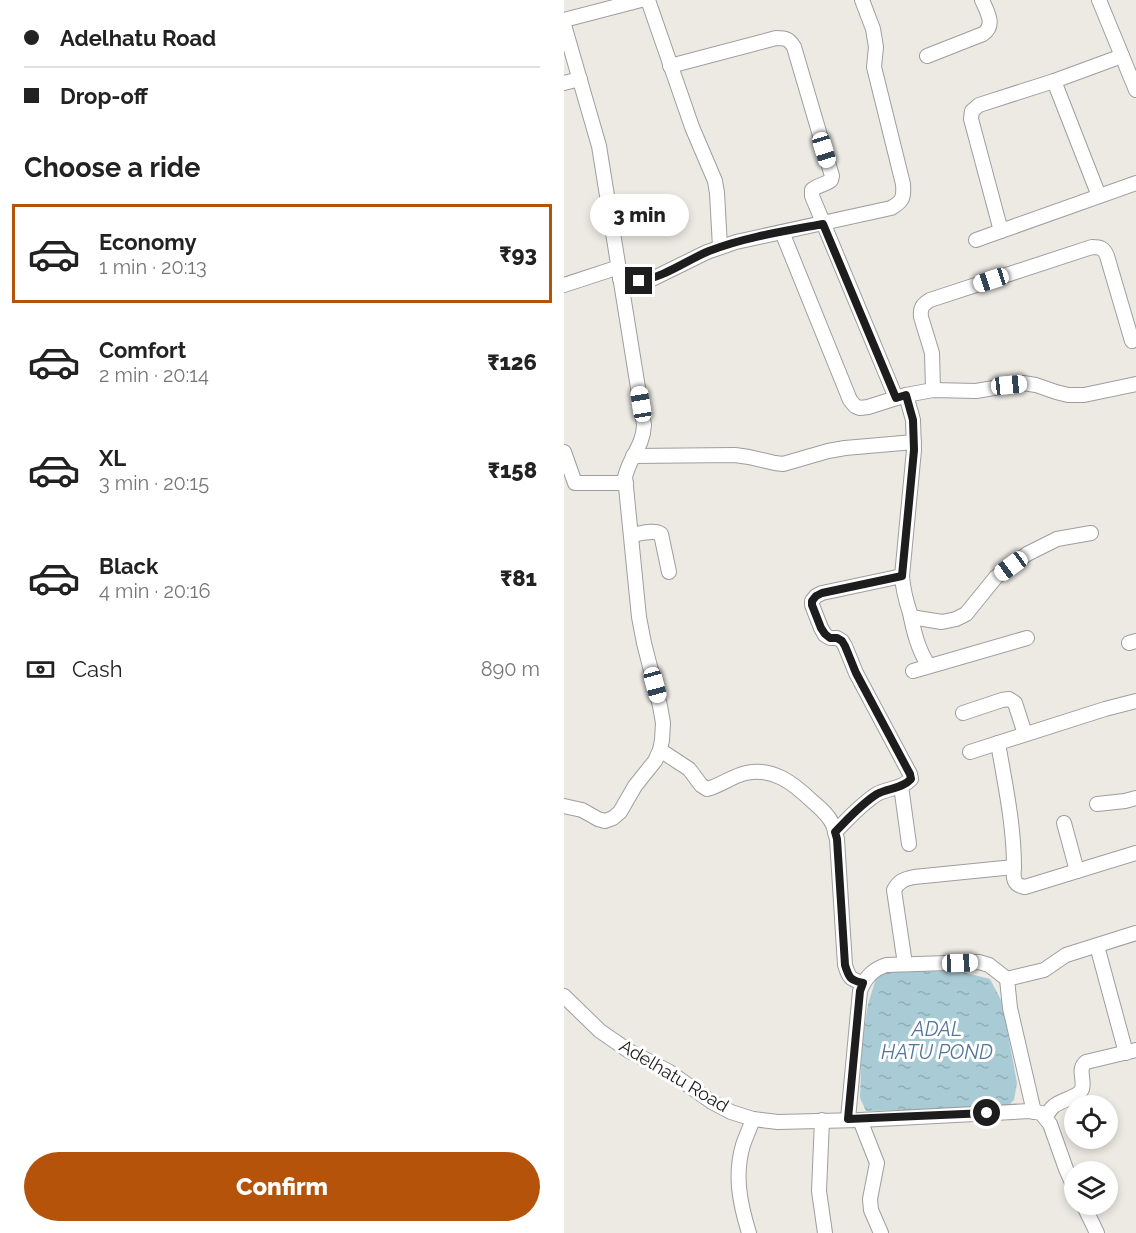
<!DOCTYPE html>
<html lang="en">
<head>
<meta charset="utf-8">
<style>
	:root { --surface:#fff; --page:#f6f6f6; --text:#222; --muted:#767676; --line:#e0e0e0; --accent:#b45309 }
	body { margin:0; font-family:Raleway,sans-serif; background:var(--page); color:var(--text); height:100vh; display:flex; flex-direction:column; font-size:22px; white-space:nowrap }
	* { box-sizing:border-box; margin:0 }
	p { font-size:20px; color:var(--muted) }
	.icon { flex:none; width:33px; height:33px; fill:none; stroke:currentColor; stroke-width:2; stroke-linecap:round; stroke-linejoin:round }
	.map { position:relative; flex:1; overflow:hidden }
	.side { display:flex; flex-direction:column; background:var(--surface); width:564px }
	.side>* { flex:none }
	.hud { display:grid; align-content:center; height:132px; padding:0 24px; background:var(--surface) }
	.controls { position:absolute; left:500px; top:1095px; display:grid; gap:12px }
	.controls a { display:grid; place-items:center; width:54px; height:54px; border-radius:50%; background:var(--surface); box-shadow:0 3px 9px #0003; font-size:30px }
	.end { position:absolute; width:27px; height:27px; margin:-14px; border:8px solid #1d1d1d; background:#fff; box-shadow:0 0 0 3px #fff }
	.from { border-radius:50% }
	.bubble { position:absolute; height:42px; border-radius:21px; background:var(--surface); box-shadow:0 3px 9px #0003; font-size:20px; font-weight:800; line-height:42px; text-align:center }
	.car { position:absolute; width:18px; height:36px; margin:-18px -9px; border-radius:8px; box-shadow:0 0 4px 2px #0007; background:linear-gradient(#fff 24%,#345 0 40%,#fff 0 76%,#345 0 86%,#fff 0) }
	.hud b { display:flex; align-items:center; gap:21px; height:57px; font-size:22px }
	.hud b+b { border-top:2px solid var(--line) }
	.hud i { width:15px; height:15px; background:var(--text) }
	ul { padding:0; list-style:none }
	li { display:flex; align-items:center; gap:18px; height:99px; margin:0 12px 9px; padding:0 12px; border:3px solid transparent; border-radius:0px }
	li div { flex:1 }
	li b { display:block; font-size:22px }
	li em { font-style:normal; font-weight:800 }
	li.current { border-color:var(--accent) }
	li>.icon { width:54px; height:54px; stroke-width:1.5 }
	h2 { padding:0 24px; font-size:27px; line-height:72px }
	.pay { display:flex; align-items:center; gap:15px; height:66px; padding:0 24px; font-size:22px }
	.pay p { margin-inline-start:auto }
	.action { display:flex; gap:12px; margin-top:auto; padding:12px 24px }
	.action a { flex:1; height:69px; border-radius:36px; background:var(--accent); color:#fff; font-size:24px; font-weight:800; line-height:69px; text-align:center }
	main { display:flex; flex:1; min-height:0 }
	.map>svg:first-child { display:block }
	.water { fill:url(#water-ripples) }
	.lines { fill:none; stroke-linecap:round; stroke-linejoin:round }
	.minor-casing { stroke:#9e9e9e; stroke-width:16 }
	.minor { stroke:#fff; stroke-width:14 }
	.route { stroke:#1d1d1d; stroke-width:8 }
	.labels { text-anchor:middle; stroke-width:6; stroke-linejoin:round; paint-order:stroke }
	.street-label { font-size:18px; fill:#1d1d1d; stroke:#fff }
	.water-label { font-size:20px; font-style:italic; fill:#52759a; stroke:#fff }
</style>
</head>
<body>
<main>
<section class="side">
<div class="hud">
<b><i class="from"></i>Adelhatu Road</b>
<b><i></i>Drop-off</b>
</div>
<h2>Choose a ride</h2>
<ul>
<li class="current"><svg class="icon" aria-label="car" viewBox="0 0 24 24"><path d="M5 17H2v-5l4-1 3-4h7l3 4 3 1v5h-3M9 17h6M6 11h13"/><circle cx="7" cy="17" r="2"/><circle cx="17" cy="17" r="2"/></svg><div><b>Economy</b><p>1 min · 20:13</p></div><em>₹93</em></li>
<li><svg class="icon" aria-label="car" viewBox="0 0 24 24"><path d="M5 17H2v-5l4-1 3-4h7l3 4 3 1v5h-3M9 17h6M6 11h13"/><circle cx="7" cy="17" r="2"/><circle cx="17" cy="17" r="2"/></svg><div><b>Comfort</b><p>2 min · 20:14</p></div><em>₹126</em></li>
<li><svg class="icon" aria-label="car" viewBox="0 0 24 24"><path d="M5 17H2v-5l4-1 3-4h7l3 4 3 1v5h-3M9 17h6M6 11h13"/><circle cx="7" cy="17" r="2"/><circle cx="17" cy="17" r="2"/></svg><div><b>XL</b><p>3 min · 20:15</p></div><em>₹158</em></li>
<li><svg class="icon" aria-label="car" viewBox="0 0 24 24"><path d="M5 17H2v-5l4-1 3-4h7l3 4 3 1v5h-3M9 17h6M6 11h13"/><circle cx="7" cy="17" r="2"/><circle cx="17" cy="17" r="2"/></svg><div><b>Black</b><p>4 min · 20:16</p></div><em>₹81</em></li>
</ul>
<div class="pay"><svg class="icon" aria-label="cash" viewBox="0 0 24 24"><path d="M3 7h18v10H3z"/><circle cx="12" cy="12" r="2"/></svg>Cash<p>890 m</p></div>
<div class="action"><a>Confirm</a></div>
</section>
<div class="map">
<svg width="572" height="1233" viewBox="0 0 572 1233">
	<defs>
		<pattern id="water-ripples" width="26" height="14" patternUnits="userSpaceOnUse" patternTransform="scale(1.5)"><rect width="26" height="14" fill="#a9cbd5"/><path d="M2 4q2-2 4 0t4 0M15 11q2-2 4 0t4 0" fill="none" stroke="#91aeb6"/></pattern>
	</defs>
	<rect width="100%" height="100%" fill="#edeae4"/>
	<!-- water -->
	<polygon class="water" points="394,971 426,979 438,1002 453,1083 450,1100 442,1108 302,1111 296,1098 298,1043 304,1004 314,972"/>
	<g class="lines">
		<!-- minor casing -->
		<g class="minor-casing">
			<g id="minor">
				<polyline points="84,0 128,127 151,181 153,193 156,247"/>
				<polyline points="535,0 572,90"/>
				<polyline points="0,20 77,0"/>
				<path d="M0,25l35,121 45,279c-1,22 -14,31 -19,52l14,140 5,26 16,63 3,17 -1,17 -2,10 -5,11 -20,25 -15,26 -7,6 -8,3 -7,-2 -16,-9 -18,-4"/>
				<path d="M363,56l56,-22c13,-9 4,-22 -1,-34"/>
				<polyline points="558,56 490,81 415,105 408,111 407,119 437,231 572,183"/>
				<path d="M106,66l106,-28c10,0 13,1 18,9l38,129 -1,4c-6,5 -14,5 -19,10v6l84,202"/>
				<polyline points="490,81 535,196"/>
				<polyline points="0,83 16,79"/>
				<polyline points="218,232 286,400 291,406 296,408 304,407 342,395 369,390 412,391 459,383 472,385 492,392 504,395 520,395 572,384"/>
				<polyline points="412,240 437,231"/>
				<path d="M56,279l19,2 13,-2 55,-27 29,-10 155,-34c12,-7 13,-10 12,-24l-29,-117 2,-20 -3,-18 -11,-29"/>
				<polyline points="0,285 55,267"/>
				<path d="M369,390l-1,-37 -11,-36c-1,-9 1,-12 9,-17l162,-53c8,0 12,1 15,9l25,85"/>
				<path d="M342,395l7,25 1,30 -12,126c1,13 4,25 8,37 4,19 8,37 19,53"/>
				<polyline points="0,452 11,483 62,483"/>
				<polyline points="69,456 171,455 185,457 211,463 219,464 264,451 281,448 350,442"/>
				<path d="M67,535c9,-1 22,-6 30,-1l8,38"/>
				<polyline points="347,617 378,622 392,619 402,614 432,577 463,554 493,539 527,533"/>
				<polyline points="565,643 572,641"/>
				<polyline points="349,671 463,638"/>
				<polyline points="399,713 438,700 445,699 451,703 461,734"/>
				<path d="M96,750l29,19 12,16 6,4c13,-3 25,-13 39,-16 27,-6 47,10 66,28 8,7 17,14 21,24 2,4 2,9 4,14l8,126c4,13 5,14 18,18"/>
				<polyline points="406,752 541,709 572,701"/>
				<polyline points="337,786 345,844"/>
				<polyline points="533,804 561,801 572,798"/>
				<polyline points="500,823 513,871"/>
				<path d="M271,832c13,-13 26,-28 42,-38 11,-6 25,-5 34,-15l-1,-5 -54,-101 -11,-27 -3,-5 -5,-3h-7l-5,-3 -4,-7 -9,-23v-4l4,-5 6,-3 80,-17"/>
				<path d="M450,867c-1,11 -1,18 11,20l111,-34"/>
				<polyline points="533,946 562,1053"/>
				<path d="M341,964l-11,-74c5,-9 10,-11 20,-13l100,-10c0,-42 -9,-83 -16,-124"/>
				<polyline points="0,996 36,1031 65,1051 104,1071 148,1102 167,1112 189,1119 214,1122 296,1120 466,1111 477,1113 486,1124 502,1169 510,1187"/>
				<polyline points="470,1112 446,1008 443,979 480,970 502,955 572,933"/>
				<path d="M482,1117c2,-4 4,-8 8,-11 7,-6 25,-9 28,-17 3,-10 -5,-20 4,-27l50,-12"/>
				<path d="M284,1119l12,-128c5,-13 12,-21 26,-26l93,-3 10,3 18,14"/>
				<polyline points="258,1120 255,1191 261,1233"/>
				<polyline points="296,1120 313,1163 306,1199 307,1210 317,1233"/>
				<polyline points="519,1204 533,1233"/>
				<path d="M185,1233c-9,-29 -15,-58 -6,-88 3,-9 7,-17 10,-26"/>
			</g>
		</g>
		<!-- minor -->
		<use href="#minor" class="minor"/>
	</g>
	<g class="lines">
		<!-- route -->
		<path class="route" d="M75,281c26,-4 46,-20 70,-30 36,-14 76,-20 114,-27l73,174 10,-3 7,25 1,30 -12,126 -80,17 -6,3 -4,5v4l9,23 4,6 5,4h7l5,3 3,5 11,27 54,101 1,5c-9,10 -23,9 -34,15 -16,10 -29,25 -42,38l2,7 8,126c4,13 5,15 18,18l-3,8 -12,128 139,-6"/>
	</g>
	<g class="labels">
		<!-- street labels -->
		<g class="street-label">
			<text transform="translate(110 1076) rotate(31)" y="6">Adelhatu Road</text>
		</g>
		<!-- water labels -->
		<g class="water-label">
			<text x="373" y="1036">ADAL<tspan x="373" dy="23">HATU POND</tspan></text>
		</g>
	</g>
</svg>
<div class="controls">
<a><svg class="icon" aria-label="locate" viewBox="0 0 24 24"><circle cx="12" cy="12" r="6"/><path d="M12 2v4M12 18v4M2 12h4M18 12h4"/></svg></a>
<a><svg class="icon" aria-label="layers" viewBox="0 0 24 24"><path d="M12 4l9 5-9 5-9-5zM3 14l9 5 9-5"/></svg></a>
</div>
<i class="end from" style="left:423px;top:1113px"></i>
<i class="end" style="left:75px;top:281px"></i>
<div class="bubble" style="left:26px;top:194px;width:99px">3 min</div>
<i class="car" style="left:260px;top:150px;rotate:163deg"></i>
<i class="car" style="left:427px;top:280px;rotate:252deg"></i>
<i class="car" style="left:445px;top:385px;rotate:84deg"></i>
<i class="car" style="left:77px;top:404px;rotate:351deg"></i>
<i class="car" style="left:447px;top:566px;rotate:234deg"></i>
<i class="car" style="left:91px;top:685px;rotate:165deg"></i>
<i class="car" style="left:396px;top:963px;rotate:88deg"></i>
</div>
</main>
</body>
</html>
